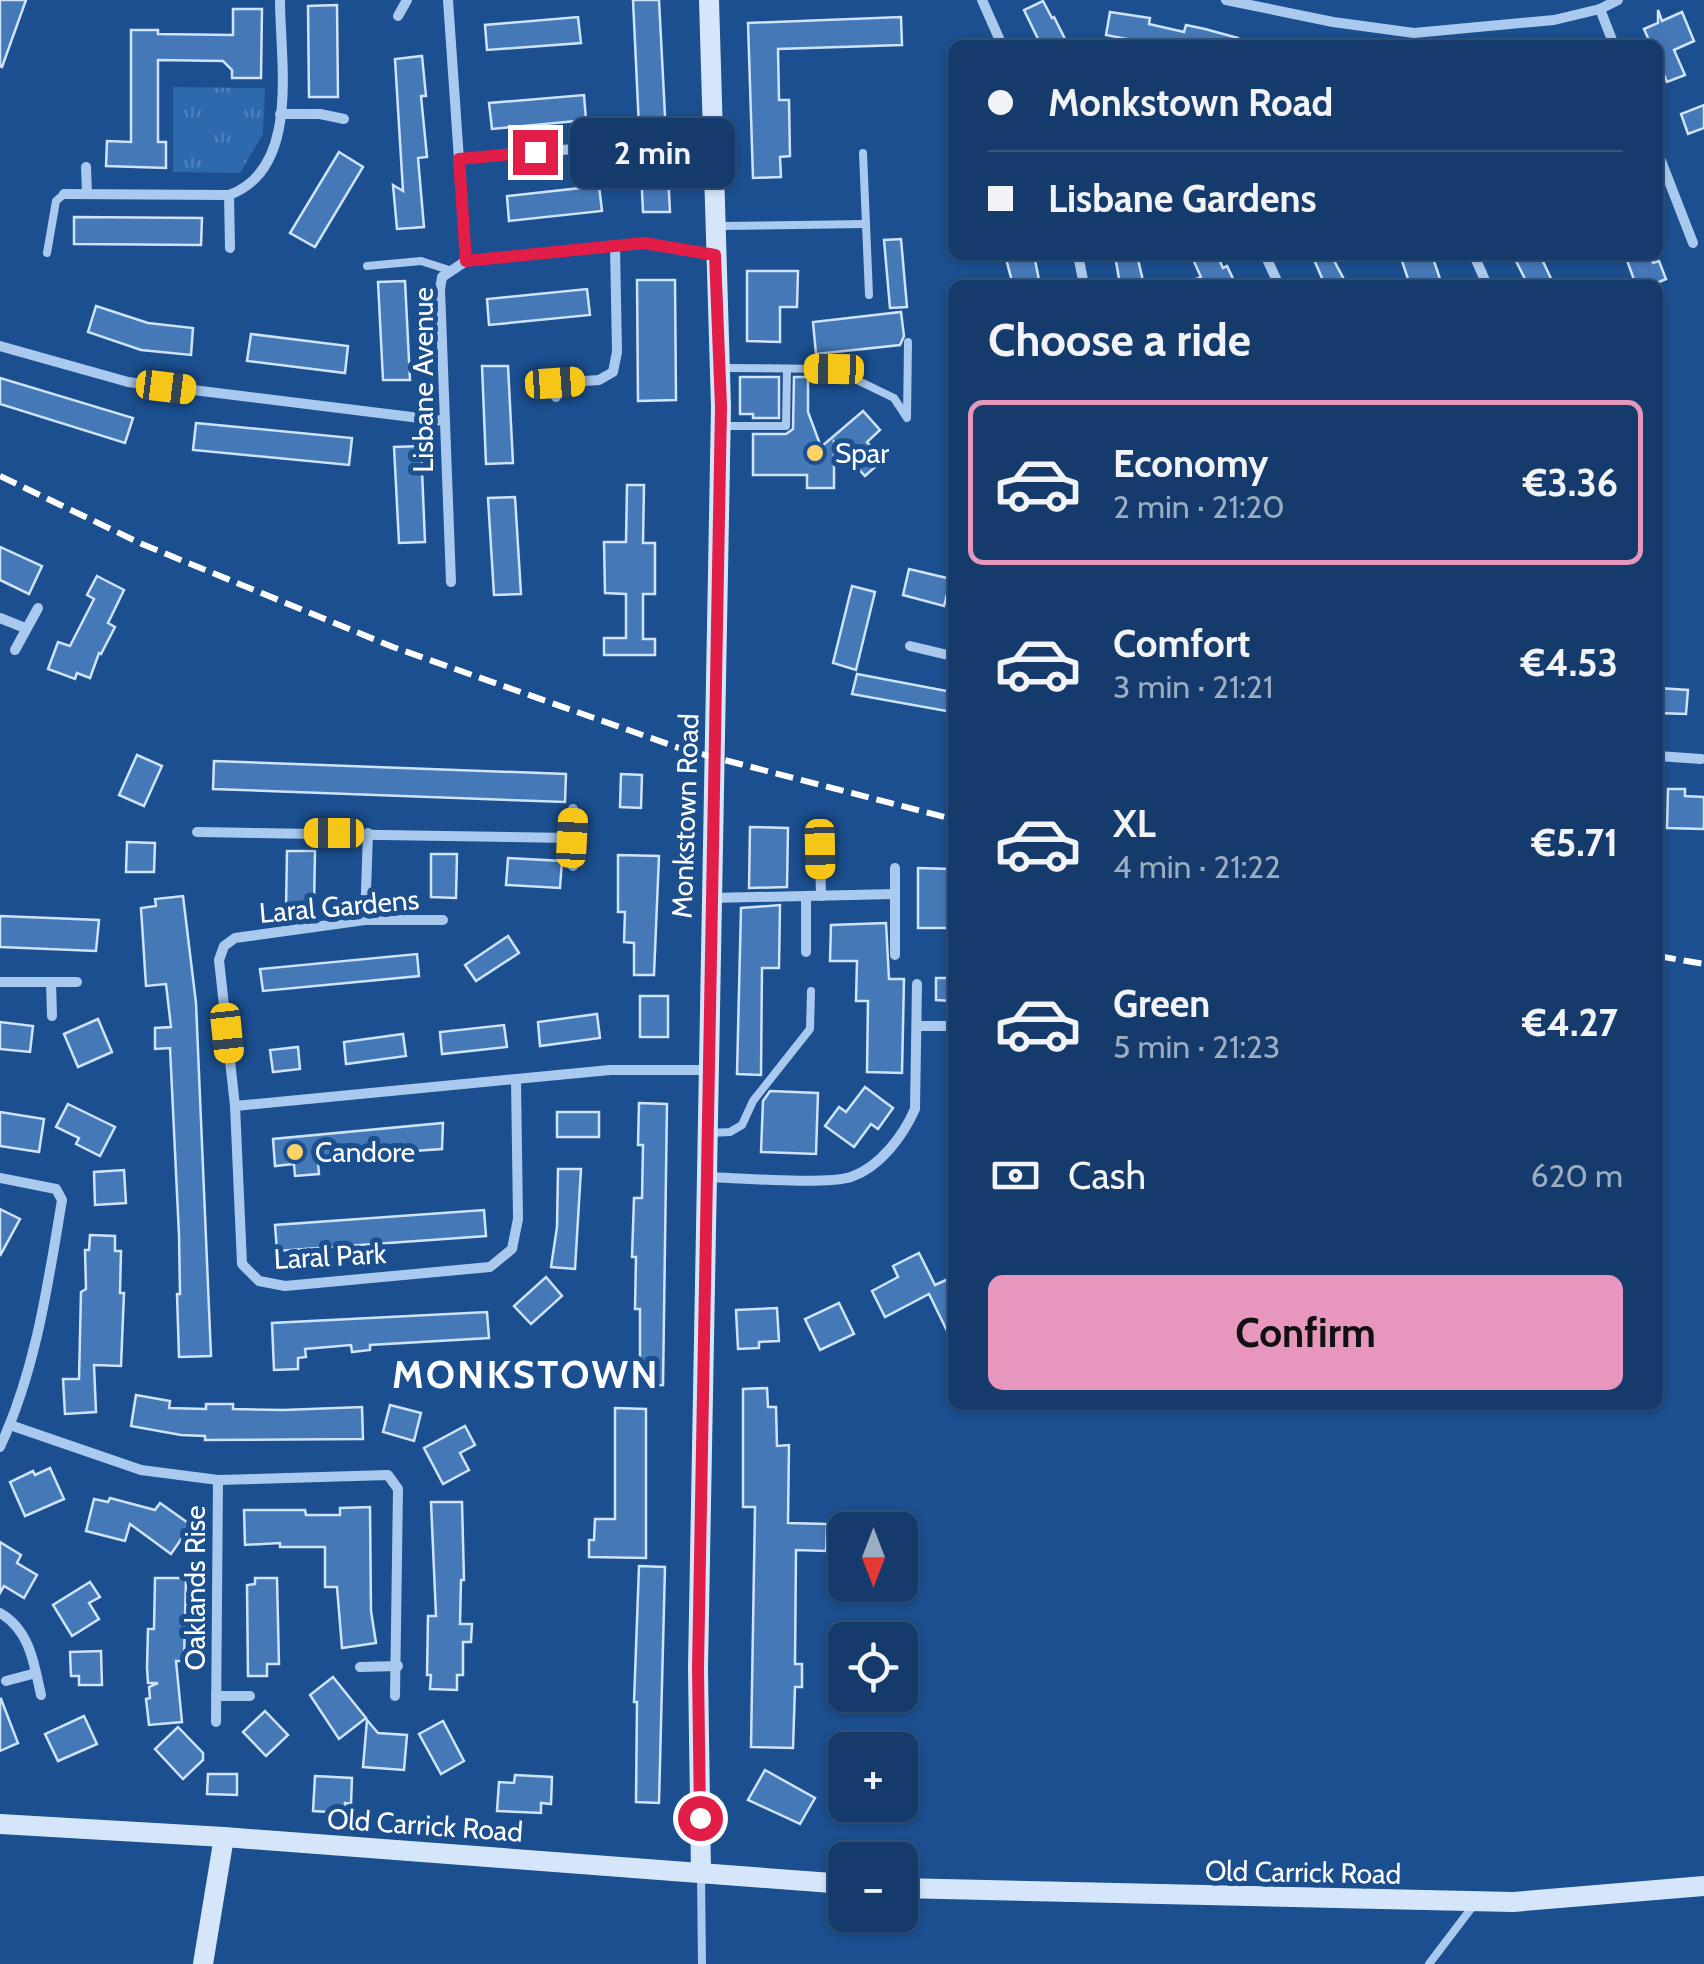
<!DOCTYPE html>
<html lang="en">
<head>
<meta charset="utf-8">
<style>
	:root { --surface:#143b6b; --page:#1d4271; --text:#f1f3f6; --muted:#9dadc1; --line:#33557e; --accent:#e797bd }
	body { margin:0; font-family:Cabin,sans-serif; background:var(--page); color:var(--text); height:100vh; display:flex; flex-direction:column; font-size:38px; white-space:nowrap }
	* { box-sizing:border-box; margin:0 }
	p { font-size:32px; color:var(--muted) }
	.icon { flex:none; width:55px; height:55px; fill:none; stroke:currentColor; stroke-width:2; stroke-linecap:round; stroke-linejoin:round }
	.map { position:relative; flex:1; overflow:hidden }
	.panel { position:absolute; left:948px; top:280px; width:715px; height:1130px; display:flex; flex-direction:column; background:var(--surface); border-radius:15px; box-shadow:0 2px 8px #0004,0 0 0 2px var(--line) }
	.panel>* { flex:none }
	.guide { position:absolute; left:948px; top:40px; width:715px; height:220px; border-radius:15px; box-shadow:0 2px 8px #0004,0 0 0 2px var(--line); display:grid; align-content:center; height:220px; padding:0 40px; background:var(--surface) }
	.needle { width:65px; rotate:180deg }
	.tools { position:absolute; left:828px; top:1512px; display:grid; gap:20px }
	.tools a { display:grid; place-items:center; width:90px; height:90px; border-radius:15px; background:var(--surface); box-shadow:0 2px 8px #0004,0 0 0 2px var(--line); font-size:50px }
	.end { position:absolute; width:45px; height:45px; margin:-22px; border:12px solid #e11d48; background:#fff; box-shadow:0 0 0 5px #fff }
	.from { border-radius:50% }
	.bubble { position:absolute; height:70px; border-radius:15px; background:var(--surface); box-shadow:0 2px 8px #0004,0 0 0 2px var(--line); font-size:32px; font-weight:800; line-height:70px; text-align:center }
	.car { position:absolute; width:30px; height:60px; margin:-30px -15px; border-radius:12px; box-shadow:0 0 8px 2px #0007; background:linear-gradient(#f5c518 24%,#345 0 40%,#f5c518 0 76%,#345 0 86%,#f5c518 0) }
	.guide b { display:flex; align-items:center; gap:35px; height:95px; font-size:38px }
	.guide b+b { border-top:2px solid var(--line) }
	.guide i { width:25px; height:25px; background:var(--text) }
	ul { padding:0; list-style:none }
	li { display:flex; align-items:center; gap:30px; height:165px; margin:0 20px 15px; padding:0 20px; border:5px solid transparent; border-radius:15px }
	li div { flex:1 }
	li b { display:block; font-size:38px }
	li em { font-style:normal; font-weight:800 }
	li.selected { border-color:var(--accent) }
	li>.icon { width:90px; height:90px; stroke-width:1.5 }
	h2 { padding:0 40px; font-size:45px; line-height:120px }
	.pay { display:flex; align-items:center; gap:25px; height:110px; padding:0 40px; font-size:38px }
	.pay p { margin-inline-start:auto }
	.cta { display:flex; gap:20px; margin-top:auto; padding:20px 40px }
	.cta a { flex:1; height:115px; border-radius:15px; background:var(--accent); color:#111; font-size:40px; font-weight:800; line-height:115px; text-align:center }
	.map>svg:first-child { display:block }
	.grass { fill:url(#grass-tufts) }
	.building { fill:#4478b7; stroke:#cfe3fa; stroke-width:2.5 }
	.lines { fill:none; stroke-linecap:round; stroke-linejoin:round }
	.lane { stroke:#a9c9ee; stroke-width:8 }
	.street { stroke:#a9c9ee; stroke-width:10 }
	.secondary { stroke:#d6e6fa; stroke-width:20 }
	.rail { stroke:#fff; stroke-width:6; stroke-dasharray:18 8; stroke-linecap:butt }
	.route { stroke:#e11d48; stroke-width:12 }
	.poi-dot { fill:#ffd166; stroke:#1b4f8f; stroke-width:4 }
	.labels { text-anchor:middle; stroke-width:10; stroke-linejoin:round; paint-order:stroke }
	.street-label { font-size:28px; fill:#fff; stroke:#1b4f8f }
	.poi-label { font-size:28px; fill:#fff; stroke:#1b4f8f; text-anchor:start }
	.district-label { font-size:38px; font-weight:bold; letter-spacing:2.5px; fill:#fff; stroke:#1b4f8f }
</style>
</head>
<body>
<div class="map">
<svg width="1704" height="1964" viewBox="0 0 1704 1964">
	<defs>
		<pattern id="grass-tufts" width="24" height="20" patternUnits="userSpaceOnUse" patternTransform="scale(2.5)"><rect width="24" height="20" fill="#2e69ad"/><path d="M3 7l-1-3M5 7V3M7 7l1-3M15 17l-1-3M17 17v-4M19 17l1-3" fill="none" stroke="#4d80b9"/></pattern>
	</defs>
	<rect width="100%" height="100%" fill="#1b4f8f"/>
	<!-- grass -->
	<polygon class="grass" points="173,87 265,88 263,134 240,173 173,172"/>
	<!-- building -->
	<g class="building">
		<polygon points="0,0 26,0 2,67 0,66"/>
		<polygon points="633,0 659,0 670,212 643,212"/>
		<polygon points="1043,1 1052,18 1054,17 1068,45 1041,45 1024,10"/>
		<polygon points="337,5 338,97 309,97 308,6"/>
		<polygon points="233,9 262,9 261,78 232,78 232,70 223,61 158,60 158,142 166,142 166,168 106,166 107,141 131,142 131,30 158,30 158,34 233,35"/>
		<polygon points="1658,10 1662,21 1682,12 1694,41 1674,50 1685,75 1667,82 1658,60 1658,45 1651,45 1644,29 1658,23"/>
		<polygon points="1110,12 1150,18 1149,24 1184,32 1186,25 1205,29 1238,38 1238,45 1158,45 1106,35"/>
		<polygon points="578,17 581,43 487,50 485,25"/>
		<polygon points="901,17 902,45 778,49 779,100 789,100 790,156 780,157 781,177 753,178 748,23"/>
		<polygon points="422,56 426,96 421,96 427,157 418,158 424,227 397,229 393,185 403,191 395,59"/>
		<polygon points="584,95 586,120 492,129 489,103"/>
		<polygon points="1704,105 1704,128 1688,134 1681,114"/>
		<polygon points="339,152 363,167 315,247 290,233"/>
		<polygon points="599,186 602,211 509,221 507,196"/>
		<polygon points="74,217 202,218 201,245 74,244"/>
		<polygon points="901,239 907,307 890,308 884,240"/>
		<polygon points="1005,255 1034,255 1040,285 1013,285"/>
		<polygon points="1115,255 1137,255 1144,285 1120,285"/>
		<polygon points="1191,255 1217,255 1223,268 1227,266 1236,285 1183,285 1201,277"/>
		<polygon points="1312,255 1331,255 1347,285 1325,285"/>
		<polygon points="1400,255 1432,255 1442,285 1410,285"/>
		<polygon points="1513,255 1540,255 1554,285 1528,285"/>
		<polygon points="1625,255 1650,255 1653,263 1659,261 1666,279 1652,285 1636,285"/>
		<polygon points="747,271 798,271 797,307 780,307 780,342 747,341"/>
		<polygon points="637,280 675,280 676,400 638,401"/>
		<polygon points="405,281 410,380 383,380 378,282"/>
		<polygon points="587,289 590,315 489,325 487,299"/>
		<polygon points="96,306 148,323 193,328 191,355 141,350 88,332"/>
		<polygon points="901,312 904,336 900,345 816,354 813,322"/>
		<polygon points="251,334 348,346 345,373 247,361"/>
		<polygon points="482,366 508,366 513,463 486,464"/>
		<polygon points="740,377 779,377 779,418 753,418 753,414 740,414"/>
		<polygon points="794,377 808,377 808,412 821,447 863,411 880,430 867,442 883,460 865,476 834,442 834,488 807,488 807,475 753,475 753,434 786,434 793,429"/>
		<polygon points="0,378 133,418 125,443 0,404"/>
		<polygon points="196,423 352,438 349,465 193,450"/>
		<polygon points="421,446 425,542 399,543 394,447"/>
		<polygon points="627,485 644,485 643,543 655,543 655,594 643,594 643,639 655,639 655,655 604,655 604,638 626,638 626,594 605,593 604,542 626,542"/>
		<polygon points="515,497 521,594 494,595 488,498"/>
		<polygon points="0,547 42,566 29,594 0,580"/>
		<polygon points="909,569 951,579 944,606 903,595"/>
		<polygon points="97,576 124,590 108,623 115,627 101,654 99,653 90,678 77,673 75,679 48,669 58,642 70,646 94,599 87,595"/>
		<polygon points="852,586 875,592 856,670 833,663"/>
		<polygon points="857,674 952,692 952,712 852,694"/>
		<polygon points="1658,688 1688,690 1686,714 1658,713"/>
		<polygon points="137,755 162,766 144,806 119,795"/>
		<polygon points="214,761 566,774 565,802 213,789"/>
		<polygon points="621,774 642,775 641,808 620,807"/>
		<polygon points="1668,789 1685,789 1685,796 1704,797 1704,829 1667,828"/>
		<polygon points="750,827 788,828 787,887 749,888"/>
		<polygon points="127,842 155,843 154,872 126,872"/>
		<polygon points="287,851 315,851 314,908 286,908"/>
		<polygon points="431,854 457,854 456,898 431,897"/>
		<polygon points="618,855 659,856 654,975 634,975 634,943 624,942 625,912 618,912"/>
		<polygon points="508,858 562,861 560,888 506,885"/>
		<polygon points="918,868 952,869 952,928 918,928"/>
		<polygon points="183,896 196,1003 211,1356 179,1357 177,1294 180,1294 179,1235 170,1048 155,1049 155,1028 171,1027 166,984 146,986 141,908 156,906 155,899"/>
		<polygon points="780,905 779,968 762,968 761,1075 737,1074 741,908"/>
		<polygon points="0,916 99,920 96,951 0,947"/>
		<polygon points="886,923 889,979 904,979 902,1073 867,1072 868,1001 856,1001 857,961 830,961 831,925"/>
		<polygon points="508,936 519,953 476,981 465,965"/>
		<polygon points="417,954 419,976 263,991 260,969"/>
		<polygon points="936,978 952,978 952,1001 936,1000"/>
		<rect x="640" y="996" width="28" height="41"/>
		<polygon points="597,1014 600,1038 540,1046 538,1022"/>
		<polygon points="98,1019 112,1052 78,1067 64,1034"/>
		<polygon points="0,1022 33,1026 30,1052 0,1049"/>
		<polygon points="504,1025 507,1047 442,1054 440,1032"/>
		<polygon points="403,1034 406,1056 346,1064 344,1042"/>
		<polygon points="298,1047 300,1069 273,1072 270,1050"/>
		<polygon points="865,1087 893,1108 878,1129 871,1124 854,1147 825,1126 839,1107 846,1112"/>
		<polygon points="770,1091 818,1093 816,1154 761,1152 763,1101"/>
		<polygon points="639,1103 667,1104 663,1385 640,1386 640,1309 635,1309 636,1257 632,1257 634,1198 642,1198 643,1145 638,1145"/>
		<polygon points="68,1104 115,1127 100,1156 76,1144 79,1138 56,1127"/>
		<polygon points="0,1112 44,1119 39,1152 0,1146"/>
		<rect x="557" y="1112" width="42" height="25"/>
		<polygon points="443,1123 442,1149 370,1154 371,1158 318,1163 319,1174 295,1176 294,1164 275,1166 273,1139"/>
		<polygon points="558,1169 581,1169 575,1269 551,1267 557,1227"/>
		<polygon points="124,1170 126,1203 95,1205 94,1172"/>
		<polygon points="0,1209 20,1219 0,1256"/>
		<polygon points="484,1210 486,1236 277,1251 275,1225"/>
		<polygon points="90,1235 115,1236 115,1251 121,1251 120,1293 124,1293 121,1366 94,1365 96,1412 65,1414 63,1379 79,1379 81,1292 86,1289 85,1250 89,1250"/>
		<polygon points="919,1253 935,1285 946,1280 952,1292 952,1341 929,1294 885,1317 872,1291 898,1277 893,1266"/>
		<polygon points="546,1277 562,1296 531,1324 514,1306"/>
		<polygon points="839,1303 854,1334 820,1350 805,1319"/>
		<polygon points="777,1308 779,1341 759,1342 759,1348 738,1349 736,1310"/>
		<polygon points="487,1312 489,1338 370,1345 370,1350 352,1352 351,1345 305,1349 306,1357 298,1358 298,1369 274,1370 272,1323"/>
		<polygon points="767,1388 768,1407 776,1407 777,1446 789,1445 788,1523 827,1524 826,1551 796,1550 795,1664 802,1664 802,1687 795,1687 793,1748 751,1747 755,1507 743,1507 743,1389"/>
		<polygon points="136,1395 170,1401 169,1408 206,1409 206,1404 233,1404 233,1409 283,1410 362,1407 363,1439 205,1440 205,1436 181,1435 131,1426"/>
		<polygon points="390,1405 421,1413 414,1441 383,1432"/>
		<polygon points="615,1408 646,1409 646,1558 589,1557 589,1540 594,1540 595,1519 615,1519"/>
		<polygon points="465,1426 475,1445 460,1453 469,1470 443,1484 424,1448"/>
		<polygon points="50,1468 64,1499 25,1516 10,1482 33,1471 35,1475"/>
		<polygon points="110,1498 155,1510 160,1503 191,1525 171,1554 130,1524 125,1541 86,1531 94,1499 108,1502"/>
		<polygon points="431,1502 462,1502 464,1580 461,1580 460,1624 472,1624 471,1642 463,1642 463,1675 457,1675 457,1690 430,1689 431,1675 427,1675 428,1616 436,1616"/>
		<polygon points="370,1507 371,1611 376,1643 342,1648 337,1587 325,1587 325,1547 280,1547 280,1543 245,1545 244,1510 305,1510 306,1515 340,1515 340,1508"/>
		<polygon points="0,1542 21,1555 17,1563 37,1575 24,1598 4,1586 0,1593"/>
		<polygon points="639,1566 665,1567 659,1803 636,1802 637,1702 634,1702"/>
		<polygon points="155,1578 186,1578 184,1661 176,1661 182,1722 149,1725 146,1699 150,1698 149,1687 158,1683 148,1683 147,1668 148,1629 154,1629"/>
		<polygon points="255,1578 277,1578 279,1664 267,1664 267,1676 248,1676 247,1585 255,1584"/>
		<polygon points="90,1582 100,1597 89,1603 99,1619 72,1636 53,1605"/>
		<polygon points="101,1651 102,1685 79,1685 79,1676 71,1676 70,1652"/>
		<polygon points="333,1677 366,1718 339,1739 310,1695"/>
		<polygon points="1,1699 18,1743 0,1751 0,1700"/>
		<polygon points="265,1711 288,1735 266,1756 243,1732"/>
		<polygon points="84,1716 97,1744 58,1761 45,1734"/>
		<polygon points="367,1720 378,1733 407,1735 404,1770 363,1767"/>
		<polygon points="443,1721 464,1761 441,1774 419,1734"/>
		<polygon points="178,1727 203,1753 203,1760 183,1779 155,1749"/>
		<polygon points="765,1770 815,1798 800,1824 748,1800"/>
		<polygon points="208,1774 237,1774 237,1795 207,1794"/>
		<polygon points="515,1775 552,1777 551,1804 541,1803 541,1813 497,1811 499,1782 514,1783"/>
		<polygon points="315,1776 352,1778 351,1804 345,1803 344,1813 313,1811"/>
	</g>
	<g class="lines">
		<!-- lane -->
		<g class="lane">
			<polyline points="863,153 869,295"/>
			<polyline points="719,226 866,224"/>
			<polyline points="47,253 56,201 64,194"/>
			<polyline points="367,266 421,261 449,270"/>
			<polyline points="724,368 834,369 894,398 907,418 908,342"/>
			<polyline points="723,426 786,426 787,369"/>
			<polyline points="710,1133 730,1132 742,1125 753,1101 810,1029 811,991"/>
			<polyline points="701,1874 702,1964"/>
			<polyline points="1429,1964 1473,1906"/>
		</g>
		<!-- street -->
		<g class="street">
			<polyline points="448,0 466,261"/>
			<polyline points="982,0 1002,45"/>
			<polyline points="1226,0 1333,22 1414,33 1554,20 1600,9 1618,0"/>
			<polyline points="1600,9 1614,45"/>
			<polyline points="398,16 407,0"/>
			<polyline points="280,114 320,114 344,119"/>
			<polyline points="1658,153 1693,243"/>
			<polyline points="459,159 573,149"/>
			<polyline points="86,167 87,194"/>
			<path d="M64,194l165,1c72,-26 51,-134 51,-195"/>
			<polyline points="229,195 230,248"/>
			<polyline points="1078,255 1084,285"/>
			<polyline points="1265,255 1279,285"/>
			<polyline points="1474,255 1487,285"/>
			<polyline points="0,346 128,382 444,421"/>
			<polyline points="556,397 555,383 599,380 613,372 617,352 615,246"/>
			<polyline points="451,582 440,289 442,277 466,261 644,243 715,255"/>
			<polyline points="0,618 25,628"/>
			<polyline points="910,646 952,656"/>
			<polyline points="15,650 38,608"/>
			<polyline points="1658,756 1701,759"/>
			<polyline points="197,832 572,838"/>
			<polyline points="820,849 821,896"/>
			<polyline points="573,866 573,809"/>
			<polyline points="711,898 895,894"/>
			<polyline points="365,920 368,833"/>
			<polyline points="443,920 365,920 235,938 224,946 219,960 235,1106 242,1264 259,1281 285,1286 490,1267 512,1249 518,1219 516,1080"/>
			<polyline points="806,952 806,896"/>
			<polyline points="895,955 895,868"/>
			<polyline points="0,982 77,982"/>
			<polyline points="51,982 52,1016"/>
			<polyline points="918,1026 952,1026"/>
			<polyline points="235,1106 610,1070 708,1070"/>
			<path d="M708,1177c31,1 117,8 143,0 29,-10 52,-41 64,-68l2,-125"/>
			<path d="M0,1178l56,11 6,11c-14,84 -26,169 -62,247"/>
			<polyline points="10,1425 141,1470 218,1480 388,1475 398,1489 395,1696"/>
			<path d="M0,1613c30,17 34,51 41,82"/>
			<polyline points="360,1667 398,1666"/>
			<polyline points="6,1681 36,1673"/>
			<polyline points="216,1696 250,1696"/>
			<polyline points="216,1722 218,1480"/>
		</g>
		<!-- secondary -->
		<g class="secondary">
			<polyline points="0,1824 224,1837 845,1884"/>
			<polyline points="701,1873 698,1668 721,407 709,0"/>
			<polyline points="900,1888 1513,1902 1704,1886"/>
			<polyline points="203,1964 224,1837"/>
		</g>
		<!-- rail -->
		<g class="rail">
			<polyline points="0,476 142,544 393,647 682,749 952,819"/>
			<polyline points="1658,956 1704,964"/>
		</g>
	</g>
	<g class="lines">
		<!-- route -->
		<polyline class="route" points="535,152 459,159 466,261 644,243 715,255 721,407 698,1668 700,1818"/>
	</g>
	<!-- markers -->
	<g class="poi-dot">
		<circle cx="815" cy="453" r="10"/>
		<circle cx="295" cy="1152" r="10"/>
	</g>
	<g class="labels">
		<!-- street labels -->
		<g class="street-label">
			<text transform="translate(423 380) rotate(-90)" y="10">Lisbane Avenue</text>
			<text transform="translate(685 816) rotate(-88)" y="10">Monkstown Road</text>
			<text transform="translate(339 906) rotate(-5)" y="10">Laral Gardens</text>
			<text transform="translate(330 1256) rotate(-3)" y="10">Laral Park</text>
			<text transform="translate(195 1588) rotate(-90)" y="10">Oaklands Rise</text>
			<text transform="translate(425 1825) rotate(4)" y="10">Old Carrick Road</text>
			<text transform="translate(1303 1872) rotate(1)" y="10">Old Carrick Road</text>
		</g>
		<!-- poi labels -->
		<g class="poi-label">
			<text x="835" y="463">Spar</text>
			<text x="315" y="1162">Candore</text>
		</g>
		<!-- district labels -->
		<g class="district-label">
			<text x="526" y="1388">MONKSTOWN</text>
		</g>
	</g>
</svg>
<div class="tools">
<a><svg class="needle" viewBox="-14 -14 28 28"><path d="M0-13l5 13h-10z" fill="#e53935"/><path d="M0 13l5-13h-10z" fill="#9dadc1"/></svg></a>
<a><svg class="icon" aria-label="locate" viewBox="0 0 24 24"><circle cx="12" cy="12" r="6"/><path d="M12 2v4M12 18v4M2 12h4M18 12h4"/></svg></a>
<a>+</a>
<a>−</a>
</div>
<i class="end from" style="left:700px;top:1818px"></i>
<i class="end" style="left:535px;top:152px"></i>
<div class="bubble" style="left:570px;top:118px;width:165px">2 min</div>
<i class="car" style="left:834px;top:369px;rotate:271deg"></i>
<i class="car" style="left:555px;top:383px;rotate:86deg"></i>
<i class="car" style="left:166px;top:387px;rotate:97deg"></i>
<i class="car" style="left:334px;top:833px;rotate:270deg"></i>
<i class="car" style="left:572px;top:838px;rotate:3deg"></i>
<i class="car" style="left:820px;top:849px;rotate:179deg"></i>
<i class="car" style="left:227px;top:1033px;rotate:174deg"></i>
<div class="guide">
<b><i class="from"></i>Monkstown Road</b>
<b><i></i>Lisbane Gardens</b>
</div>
<section class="panel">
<h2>Choose a ride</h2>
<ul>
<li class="selected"><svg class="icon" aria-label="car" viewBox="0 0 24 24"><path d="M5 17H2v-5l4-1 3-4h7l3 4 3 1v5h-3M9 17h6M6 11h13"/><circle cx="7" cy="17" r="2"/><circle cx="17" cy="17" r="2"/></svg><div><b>Economy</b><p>2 min · 21:20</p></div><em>€3.36</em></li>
<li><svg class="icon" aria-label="car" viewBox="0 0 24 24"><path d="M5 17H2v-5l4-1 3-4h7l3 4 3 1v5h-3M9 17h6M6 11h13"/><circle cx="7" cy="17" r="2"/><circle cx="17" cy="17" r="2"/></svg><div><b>Comfort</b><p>3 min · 21:21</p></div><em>€4.53</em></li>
<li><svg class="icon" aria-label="car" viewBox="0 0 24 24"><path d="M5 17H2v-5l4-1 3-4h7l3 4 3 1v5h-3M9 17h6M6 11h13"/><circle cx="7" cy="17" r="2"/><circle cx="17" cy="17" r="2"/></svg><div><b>XL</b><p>4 min · 21:22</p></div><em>€5.71</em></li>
<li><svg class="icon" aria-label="car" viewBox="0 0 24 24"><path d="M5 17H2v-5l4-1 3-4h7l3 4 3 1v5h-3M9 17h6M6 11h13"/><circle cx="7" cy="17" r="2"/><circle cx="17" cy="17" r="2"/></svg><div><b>Green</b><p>5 min · 21:23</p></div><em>€4.27</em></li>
</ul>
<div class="pay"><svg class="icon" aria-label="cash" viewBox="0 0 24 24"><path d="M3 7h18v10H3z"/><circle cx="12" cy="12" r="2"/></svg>Cash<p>620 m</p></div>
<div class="cta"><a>Confirm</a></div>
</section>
</div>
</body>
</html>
